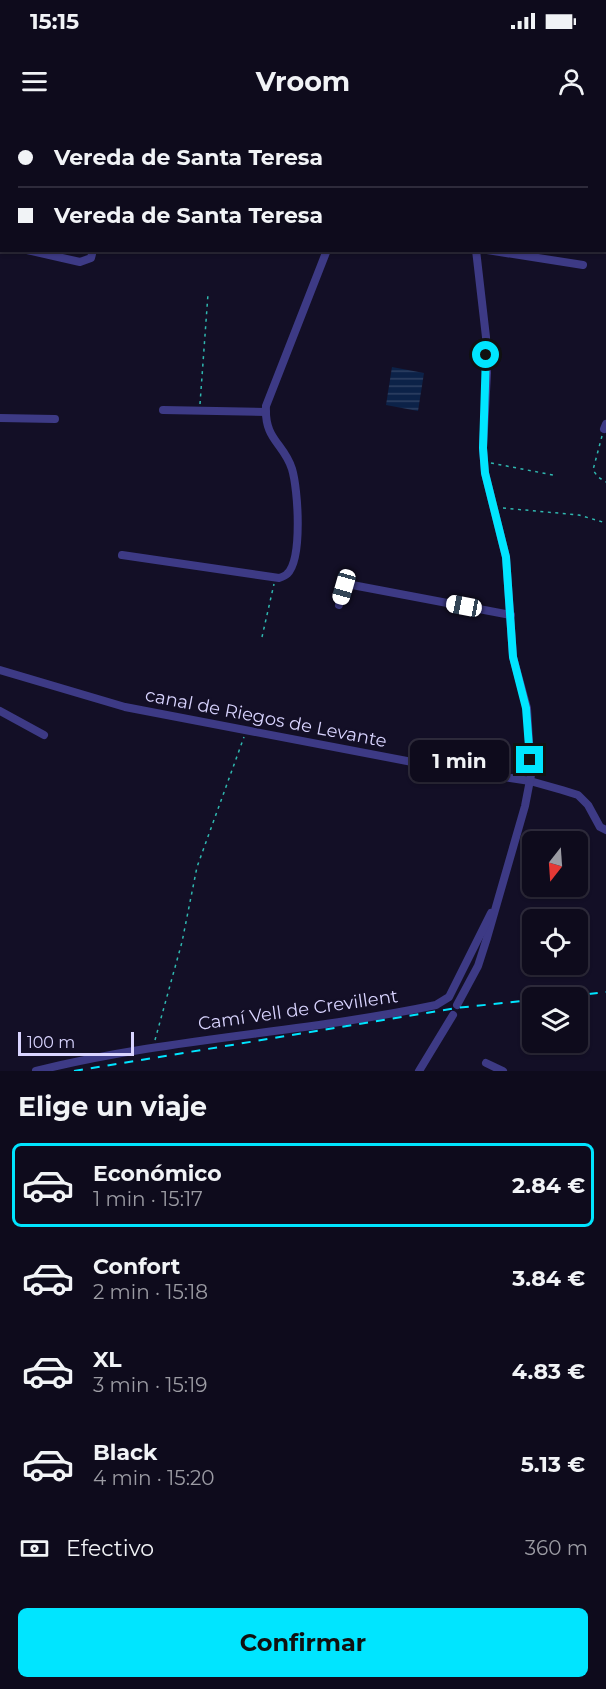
<!DOCTYPE html>
<html lang="es">
<head>
<meta charset="utf-8">
<style>
	:root { --surface:#0e0b1c; --page:#1c1929; --text:#f1f3f6; --muted:#9b9ba3; --line:#2e2b3b; --accent:#00e5ff }
	body { margin:0; font-family:Montserrat,sans-serif; background:var(--page); color:var(--text); height:100vh; display:flex; flex-direction:column; font-size:22px; white-space:nowrap }
	* { box-sizing:border-box; margin:0 }
	p { font-size:20px; color:var(--muted) }
	.icon { flex:none; width:33px; height:33px; fill:none; stroke:currentColor; stroke-width:2; stroke-linecap:round; stroke-linejoin:round }
	.map { position:relative; height:951px; overflow:hidden }
	.panel { display:flex; flex-direction:column; background:var(--surface); flex:1 }
	.panel>* { flex:none }
	.hud { position:absolute; left:0px; top:0px; width:606px; height:132px; box-shadow:0 2px 4px #0004,0 0 0 2px var(--line); display:grid; align-content:center; height:132px; padding:0 18px; background:var(--surface) }
	.needle { width:39px; rotate:197deg }
	.fabs { position:absolute; left:522px; top:711px; display:grid; gap:12px }
	.fabs a { display:grid; place-items:center; width:66px; height:66px; border-radius:9px; background:var(--surface); box-shadow:0 2px 4px #0004,0 0 0 2px var(--line); font-size:30px }
	.scale { position:absolute; left:18px; bottom:15px; width:116px; box-sizing:border-box; padding-left:6px; border:3px solid #d9d4ff; border-top:0; font-size:16px; line-height:21px; white-space:nowrap; color:#d9d4ff; -webkit-text-stroke:4px #130f26; paint-order:stroke }
	.end { position:absolute; width:27px; height:27px; margin:-14px; border:8px solid #00e5ff; background:#111; box-shadow:0 0 0 3px #111 }
	.from { border-radius:50% }
	.bubble { position:absolute; height:42px; border-radius:9px; background:var(--surface); box-shadow:0 2px 4px #0004,0 0 0 2px var(--line); font-size:20px; font-weight:700; line-height:42px; text-align:center }
	.car { position:absolute; width:18px; height:36px; margin:-18px -9px; border-radius:8px; box-shadow:0 0 4px 2px #0007; background:linear-gradient(#fff 24%,#345 0 40%,#fff 0 76%,#345 0 86%,#fff 0) }
	.hud b { display:flex; align-items:center; gap:21px; height:57px; font-size:22px }
	.hud b+b { border-top:2px solid var(--line) }
	.hud i { width:15px; height:15px; background:var(--text) }
	ul { padding:0; list-style:none }
	li { display:flex; align-items:center; gap:18px; height:84px; margin:0 12px 9px; padding:0 6px; border:3px solid transparent; border-radius:9px }
	li div { flex:1 }
	li b { display:block; font-size:22px }
	li em { font-style:normal; font-weight:700 }
	li.current { border-color:var(--accent) }
	li>.icon { width:54px; height:54px; stroke-width:1.5 }
	h2 { padding:0 18px; font-size:27px; line-height:72px }
	.pay { display:flex; align-items:center; gap:15px; height:66px; padding:0 18px; font-size:22px }
	.pay p { margin-inline-start:auto }
	.cta { display:flex; gap:12px; margin-top:auto; padding:12px 18px }
	.cta a { flex:1; height:69px; border-radius:9px; background:var(--accent); color:#111; font-size:24px; font-weight:700; line-height:69px; text-align:center }
	.status { display:flex; justify-content:space-between; align-items:center; height:42px; padding:0 30px; background:var(--surface); direction:ltr }
	.status svg { height:16px; fill:currentColor }
	header { display:flex; justify-content:space-between; align-items:center; height:78px; padding:0 18px; background:var(--surface); font-size:27px; font-weight:700 }
	.map>svg:first-child { display:block }
	.water { fill:url(#water-rules) }
	.lines { fill:none; stroke-linecap:round; stroke-linejoin:round }
	.path { stroke:#2fb8b0; stroke-width:1.5; stroke-dasharray:3 4.5; stroke-linecap:butt }
	.minor { stroke:#3d3a85; stroke-width:8 }
	.rail { stroke:#00e5ff; stroke-width:2; stroke-dasharray:9 8; stroke-linecap:butt }
	.route { stroke:#00e5ff; stroke-width:8 }
	.labels { text-anchor:middle; stroke-width:4.5; stroke-linejoin:round; paint-order:stroke }
	.street-label { font-size:18px; fill:#d9d4ff; stroke:#130f26 }
</style>
</head>
<body>
<div class="status"><b>15:15</b><svg viewBox="0 0 49 12"><path d="M0 12V9h3v3zM5 12V6h3v6zM10 12V3h3v9zM15 12V0h3v12zM26 1h20v11H26zM47 4h2v5h-2z"/></svg></div>
<header><svg class="icon" aria-label="menu" viewBox="0 0 24 24"><path d="M4 6h16M4 12h16M4 18h16"/></svg>Vroom<svg class="icon" aria-label="person" viewBox="0 0 24 24"><circle cx="12" cy="8" r="4"/><path d="M4 21q1-7 8-7t8 7"/></svg></header>
<div class="map">
<svg width="606" height="951" viewBox="0 0 606 951">
	<defs>
		<pattern id="water-rules" width="6" height="5" patternUnits="userSpaceOnUse" patternTransform="scale(1.5)"><rect width="6" height="5" fill="#0c2248"/><path d="M0 2.5h6" fill="none" stroke="#2f4163"/></pattern>
	</defs>
	<rect width="100%" height="100%" fill="#130f26"/>
	<!-- water -->
	<polygon class="water" points="392,247 424,253 418,291 386,285"/>
	<g class="lines">
		<!-- path -->
		<g class="path">
			<polyline points="200,284 208,174"/>
			<polyline points="602,316 593,350 598,357 606,362"/>
			<polyline points="491,343 553,355"/>
			<polyline points="503,388 579,395 606,403"/>
			<polyline points="262,517 274,464"/>
			<polyline points="155,920 182,822 197,747 244,617"/>
		</g>
		<!-- minor -->
		<g class="minor">
			<polyline points="372,0 377,2"/>
			<polyline points="121,2 121,0"/>
			<polyline points="394,2 395,0"/>
			<polyline points="458,2 459,0"/>
			<polyline points="604,87 606,88"/>
			<polyline points="27,130 80,142 91,138 93,130"/>
			<polyline points="487,130 583,145"/>
			<polyline points="163,290 266,292"/>
			<polyline points="0,298 55,299"/>
			<polyline points="604,309 606,304"/>
			<path d="M122,435l157,23c3,-1 6,-2 8,-4 16,-15 11,-85 5,-105 -8,-26 -28,-29 -26,-63l61,-156"/>
			<polyline points="339,485 344,467 347,464 511,495"/>
			<polyline points="0,550 125,587 433,646 530,661 562,670 578,675 588,685 600,707 606,710"/>
			<polyline points="0,591 44,615"/>
			<polyline points="457,885 478,846 487,818 525,686 531,655 527,588 513,537 506,437 485,353 483,328 487,253 486,217 476,130"/>
			<polyline points="486,943 503,951"/>
			<path d="M36,951c131,-33 267,-38 400,-66l13,-8 42,-84"/>
			<polyline points="419,951 453,895"/>
		</g>
		<!-- rail -->
		<g class="rail">
			<polyline points="555,878 606,872"/>
			<polyline points="74,951 456,888 532,880"/>
		</g>
	</g>
	<g class="lines">
		<!-- route -->
		<polyline class="route" points="486,235 483,328 485,353 506,437 513,537 526,588 530,640"/>
	</g>
	<g class="labels">
		<!-- street labels -->
		<g class="street-label">
			<text transform="translate(266 598) rotate(11)" y="6">canal de Riegos de Levante</text>
			<text transform="translate(298 890) rotate(-8)" y="6">Camí Vell de Crevillent</text>
		</g>
	</g>
</svg>
<div class="fabs">
<a><svg class="needle" viewBox="-14 -14 28 28"><path d="M0-13l5 13h-10z" fill="#e53935"/><path d="M0 13l5-13h-10z" fill="#9b9ba3"/></svg></a>
<a><svg class="icon" aria-label="locate" viewBox="0 0 24 24"><circle cx="12" cy="12" r="6"/><path d="M12 2v4M12 18v4M2 12h4M18 12h4"/></svg></a>
<a><svg class="icon" aria-label="layers" viewBox="0 0 24 24"><path d="M12 4l9 5-9 5-9-5zM3 14l9 5 9-5"/></svg></a>
</div>
<div class="scale">100 m</div>
<i class="end from" style="left:486px;top:235px"></i>
<i class="end" style="left:530px;top:640px"></i>
<div class="bubble" style="left:410px;top:620px;width:99px">1 min</div>
<i class="car" style="left:344px;top:467px;rotate:196deg"></i>
<i class="car" style="left:464px;top:486px;rotate:281deg"></i>
<div class="hud">
<b><i class="from"></i>Vereda de Santa Teresa</b>
<b><i></i>Vereda de Santa Teresa</b>
</div>
</div>
<section class="panel">
<h2>Elige un viaje</h2>
<ul>
<li class="current"><svg class="icon" aria-label="car" viewBox="0 0 24 24"><path d="M5 17H2v-5l4-1 3-4h7l3 4 3 1v5h-3M9 17h6M6 11h13"/><circle cx="7" cy="17" r="2"/><circle cx="17" cy="17" r="2"/></svg><div><b>Económico</b><p>1 min · 15:17</p></div><em>2.84 €</em></li>
<li><svg class="icon" aria-label="car" viewBox="0 0 24 24"><path d="M5 17H2v-5l4-1 3-4h7l3 4 3 1v5h-3M9 17h6M6 11h13"/><circle cx="7" cy="17" r="2"/><circle cx="17" cy="17" r="2"/></svg><div><b>Confort</b><p>2 min · 15:18</p></div><em>3.84 €</em></li>
<li><svg class="icon" aria-label="car" viewBox="0 0 24 24"><path d="M5 17H2v-5l4-1 3-4h7l3 4 3 1v5h-3M9 17h6M6 11h13"/><circle cx="7" cy="17" r="2"/><circle cx="17" cy="17" r="2"/></svg><div><b>XL</b><p>3 min · 15:19</p></div><em>4.83 €</em></li>
<li><svg class="icon" aria-label="car" viewBox="0 0 24 24"><path d="M5 17H2v-5l4-1 3-4h7l3 4 3 1v5h-3M9 17h6M6 11h13"/><circle cx="7" cy="17" r="2"/><circle cx="17" cy="17" r="2"/></svg><div><b>Black</b><p>4 min · 15:20</p></div><em>5.13 €</em></li>
</ul>
<div class="pay"><svg class="icon" aria-label="cash" viewBox="0 0 24 24"><path d="M3 7h18v10H3z"/><circle cx="12" cy="12" r="2"/></svg>Efectivo<p>360 m</p></div>
<div class="cta"><a>Confirmar</a></div>
</section>
</body>
</html>
